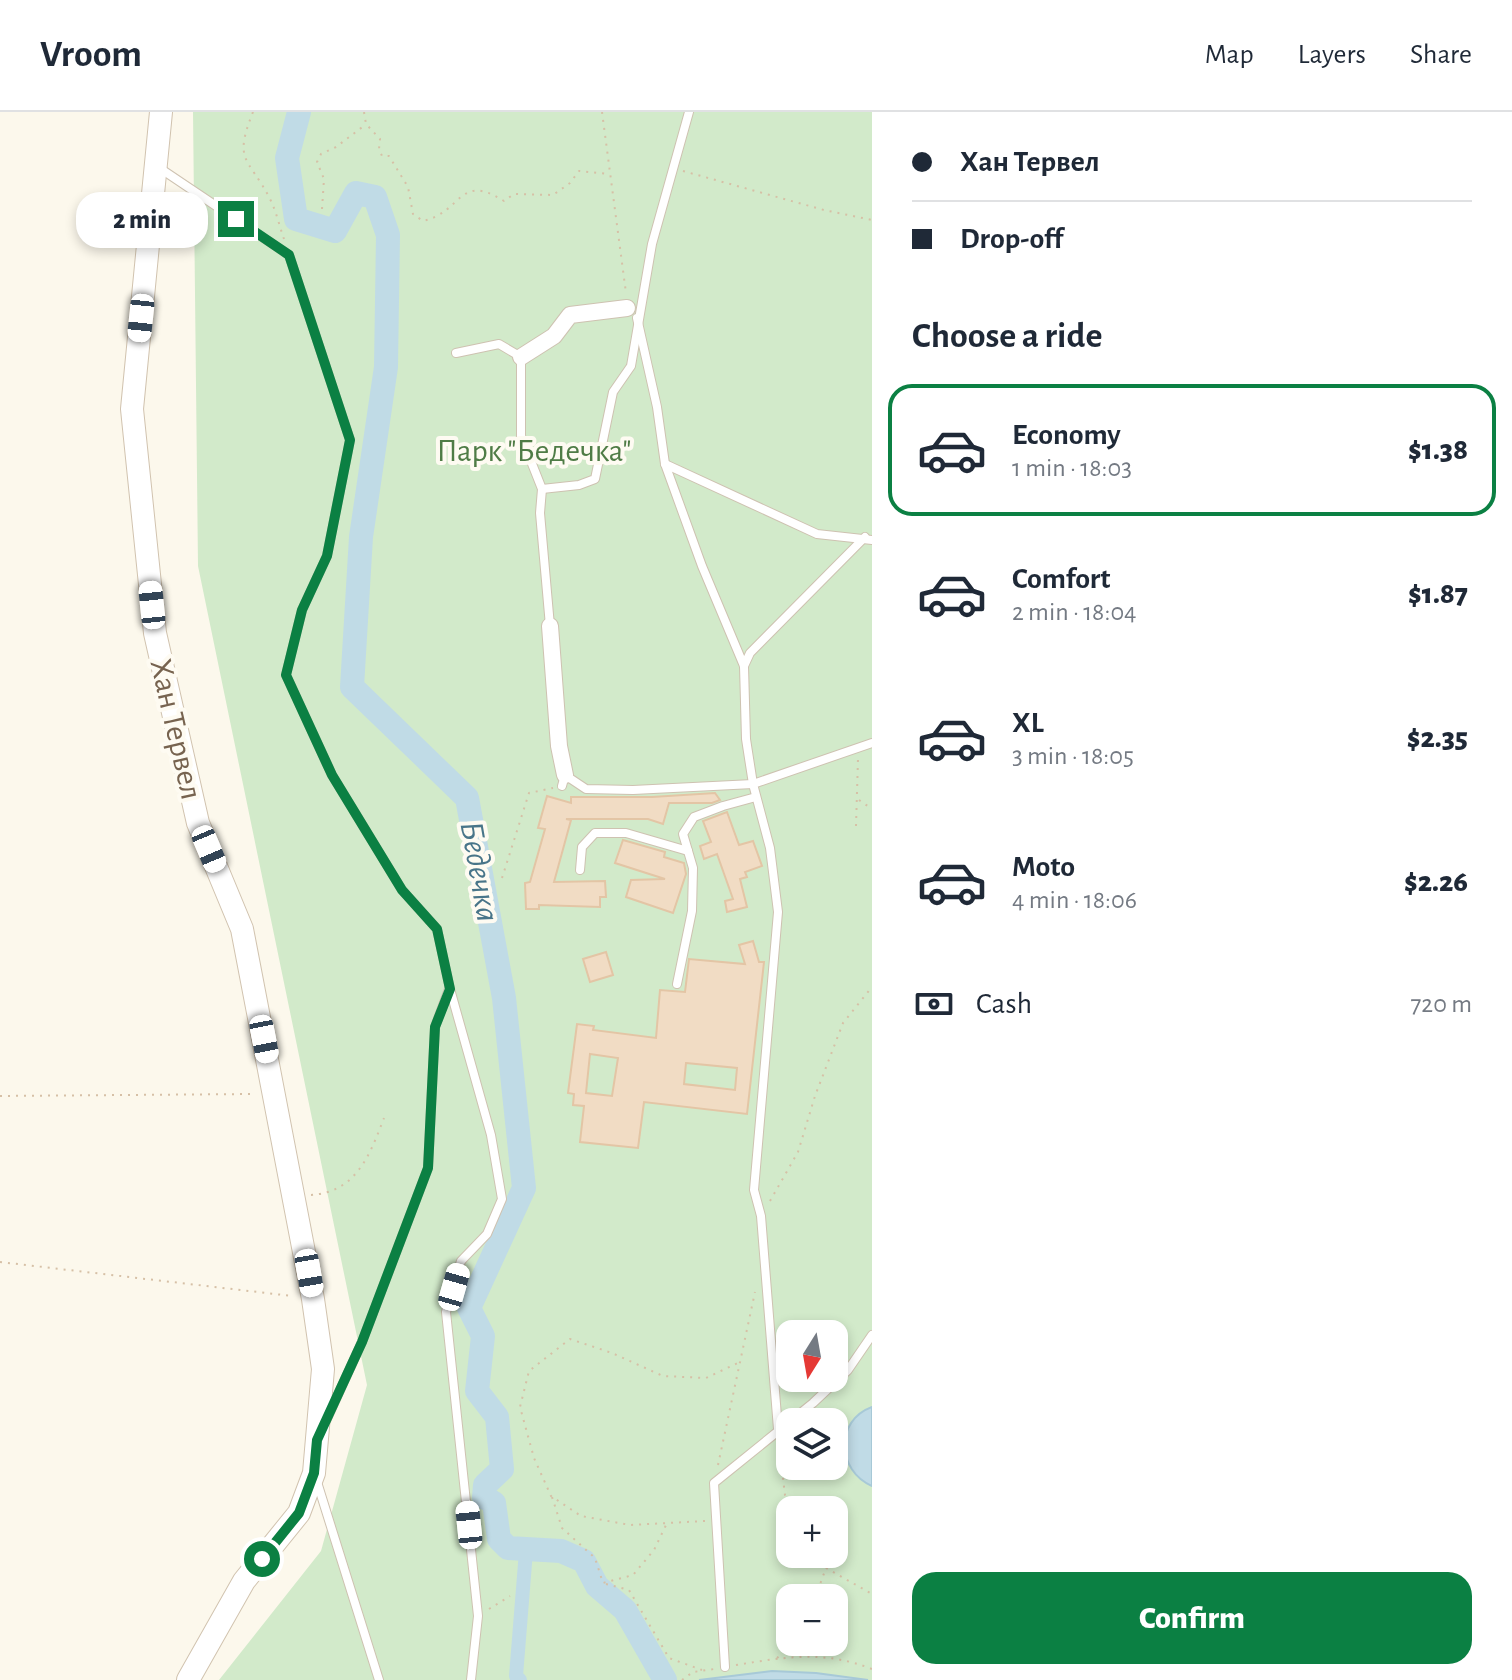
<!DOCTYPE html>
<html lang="en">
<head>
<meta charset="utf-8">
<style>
	:root { --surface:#fff; --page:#f6f6f7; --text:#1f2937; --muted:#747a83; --line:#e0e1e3; --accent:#0b8043 }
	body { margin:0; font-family:"Alegreya Sans",sans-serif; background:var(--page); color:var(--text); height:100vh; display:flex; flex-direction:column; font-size:30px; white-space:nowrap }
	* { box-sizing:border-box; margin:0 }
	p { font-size:26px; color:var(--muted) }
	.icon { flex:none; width:44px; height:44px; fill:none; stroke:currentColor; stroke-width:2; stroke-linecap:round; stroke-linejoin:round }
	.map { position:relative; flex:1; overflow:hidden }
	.sheet { display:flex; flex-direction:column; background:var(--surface); width:640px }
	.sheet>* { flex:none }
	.guide { display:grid; align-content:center; height:176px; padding:0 40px; background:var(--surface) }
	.needle { width:52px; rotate:191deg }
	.fabs { position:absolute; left:776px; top:1208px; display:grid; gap:16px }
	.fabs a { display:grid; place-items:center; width:72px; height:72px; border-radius:16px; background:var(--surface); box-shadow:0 4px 12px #0003; font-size:40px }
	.end { position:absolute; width:36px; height:36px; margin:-18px; border:10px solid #0b8043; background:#fff; box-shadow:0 0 0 4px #fff }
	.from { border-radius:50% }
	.bubble { position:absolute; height:56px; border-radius:24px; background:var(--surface); box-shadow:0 4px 12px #0003; font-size:26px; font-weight:800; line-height:56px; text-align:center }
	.car { position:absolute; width:24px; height:48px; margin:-24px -12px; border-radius:10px; box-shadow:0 0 6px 2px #0007; background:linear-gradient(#fff 24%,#345 0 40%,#fff 0 76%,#345 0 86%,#fff 0) }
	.guide b { display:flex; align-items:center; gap:28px; height:76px; font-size:30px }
	.guide b+b { border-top:2px solid var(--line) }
	.guide i { width:20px; height:20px; background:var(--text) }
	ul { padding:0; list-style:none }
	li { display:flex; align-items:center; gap:24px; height:132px; margin:0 16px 12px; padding:0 24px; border:4px solid transparent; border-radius:24px }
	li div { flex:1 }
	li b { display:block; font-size:30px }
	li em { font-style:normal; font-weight:800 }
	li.selected { border-color:var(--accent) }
	li>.icon { width:72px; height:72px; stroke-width:1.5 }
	h2 { padding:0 40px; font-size:36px; line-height:96px }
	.pay { display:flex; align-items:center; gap:20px; height:88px; padding:0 40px; font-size:30px }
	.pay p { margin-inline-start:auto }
	.action { display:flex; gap:16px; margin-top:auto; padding:16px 40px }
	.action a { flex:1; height:92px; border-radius:24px; background:var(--accent); color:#fff; font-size:32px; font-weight:800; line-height:92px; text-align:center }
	header { display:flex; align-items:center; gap:48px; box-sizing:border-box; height:112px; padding:0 40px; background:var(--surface); border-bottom:2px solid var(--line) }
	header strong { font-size:38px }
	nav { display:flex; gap:44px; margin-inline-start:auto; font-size:28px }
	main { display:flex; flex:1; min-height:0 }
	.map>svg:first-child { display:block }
	.green { fill:#d2eaca; fill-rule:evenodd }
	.water { fill:#c0dbe6; stroke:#a7c9d7; stroke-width:2 }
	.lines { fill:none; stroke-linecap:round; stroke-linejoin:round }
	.canal { stroke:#c0dbe6; stroke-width:14 }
	.river { stroke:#c0dbe6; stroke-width:24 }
	.building { fill:#f1dcc4; stroke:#e3c5a5; stroke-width:2; fill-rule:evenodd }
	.lane-casing { stroke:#cec2b1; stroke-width:10 }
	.street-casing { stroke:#cec2b1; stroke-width:18 }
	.secondary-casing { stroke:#d1c3af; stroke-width:24 }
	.path { stroke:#d6c0a6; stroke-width:2; stroke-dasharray:2 6; stroke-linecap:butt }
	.lane { stroke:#fff; stroke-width:8 }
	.street { stroke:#fff; stroke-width:16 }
	.secondary { stroke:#fff; stroke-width:22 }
	.route { stroke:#0b8043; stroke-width:10 }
	.labels { text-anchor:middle; stroke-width:8; stroke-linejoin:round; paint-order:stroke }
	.park-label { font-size:32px; fill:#4f7c46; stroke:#fefbf2 }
	.street-label { font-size:32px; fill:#77634f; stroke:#fefbf2 }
	.water-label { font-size:34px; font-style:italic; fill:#487589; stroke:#fefbf2 }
</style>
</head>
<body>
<header>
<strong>Vroom</strong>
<nav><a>Map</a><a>Layers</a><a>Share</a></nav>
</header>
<main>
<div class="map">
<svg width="872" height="1568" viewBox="0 0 872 1568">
	<rect width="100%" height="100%" fill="#fcf8ec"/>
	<!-- green -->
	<path class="green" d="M193,0h679v1568h-653l102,-129 46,-166 -169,-819zM790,1222h44v44h-44zM790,1310h44v44h-44zM790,1398h44v44h-44zM790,1486h44v44h-44z"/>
	<!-- water -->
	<g class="water">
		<path d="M872,1295v79c-35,-15 -38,-65 0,-79z"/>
		<polygon points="772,1559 816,1561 868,1568 699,1568"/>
	</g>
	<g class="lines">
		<!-- canal -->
		<polyline class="canal" points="520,1568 516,1564 526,1439"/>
		<!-- river -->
		<polyline class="river" points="299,0 287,46 296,107 335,119 356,81 375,85 388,123 386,255 361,425 352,575 467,686 504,886 524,1076 469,1196 483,1224 477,1279 497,1305 502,1357 485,1373 484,1385 494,1391 499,1427 508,1436 561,1439 584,1449 597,1474 625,1498 665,1568"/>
	</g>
	<!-- building -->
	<g class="building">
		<polygon points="715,681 720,688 712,691 669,691 663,712 648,707 566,707 571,708 554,770 605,769 606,785 600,785 600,795 539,793 539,797 526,797 525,771 530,770 545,717 538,716 547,684 571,691 571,685 652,685"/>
		<polygon points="727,700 739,733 753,729 762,754 745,760 747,765 740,767 747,795 727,800 725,789 733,787 717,742 704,747 700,734 711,730 703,709"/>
		<polygon points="623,728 665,740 664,745 684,751 686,762 673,801 626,785 631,768 665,767 615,751"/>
		<path d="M753,829l6,21h5l-17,152 -103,-12 -6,46 -58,-6 4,-36 -11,-1 1,-11 -6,-1 9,-69 17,2 -1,4 63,8 4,-48 25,2 4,-33 56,5 -6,-19zM590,942l28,4 -6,38 -26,-3zM686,951l51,5 -2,22 -51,-6z"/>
		<polygon points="606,840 613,863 590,870 583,847"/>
	</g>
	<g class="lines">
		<!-- lane casing -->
		<g class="lane-casing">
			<g id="lane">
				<polyline points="158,55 289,143 350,328 327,444 302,498 286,563 332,663 402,778 437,817 450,877 491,1023 502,1087 487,1122 461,1149 446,1200 478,1504 471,1568"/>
				<polyline points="637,206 657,295 665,352 702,454 744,554 746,627 753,672 770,736 778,800 754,1078 761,1104 778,1317"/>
				<polyline points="456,241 499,232 521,245 521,324 542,377 540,401 550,514"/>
				<polyline points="665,352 817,422 872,428"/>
				<polyline points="542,377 579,373 595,367 613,280 631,254 652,132 689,0"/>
				<polyline points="744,554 750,541 865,425"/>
				<polyline points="562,674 565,663 586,677 633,678 753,672 872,631"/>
				<polyline points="580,758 582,735 595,721 626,721 688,739"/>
				<polyline points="677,872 692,799 693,756 683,722 694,705 723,694 756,685"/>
				<polyline points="326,1309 362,1230 428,1056 435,915 449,877"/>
				<polyline points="317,1370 379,1568"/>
				<polyline points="725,1555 714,1371 813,1291 848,1258 872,1223"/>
			</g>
		</g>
		<!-- street casing -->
		<g class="street-casing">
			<g id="street">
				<polyline points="521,245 554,224 570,203 627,196"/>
				<polyline points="550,514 559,634 565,663"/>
			</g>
		</g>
		<!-- secondary casing -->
		<g class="secondary-casing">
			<polyline id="secondary" points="161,0 132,297 155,521 198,711 242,817 313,1187 323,1257 314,1361 299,1401 244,1469 188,1568"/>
		</g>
		<!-- path -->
		<g class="path">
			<path d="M253,0c-20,50 -5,45 16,85 7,13 10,28 15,42"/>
			<path d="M364,0l2,12 14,15 -1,10 3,7h7l19,31 5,27 10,7c40,-9 35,-49 81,-20l10,-7 39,1 17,-12 9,-12 31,3"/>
			<polyline points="602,0 626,181"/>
			<polyline points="683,59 824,98 872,108"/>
			<polyline points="322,97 324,67 317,50 321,42 336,35 365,13"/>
			<polyline points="859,688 872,697"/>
			<polyline points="856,714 858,647"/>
			<polyline points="502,766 529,681 553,676"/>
			<polyline points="0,984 253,982"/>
			<path d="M311,1083c46,-3 59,-41 73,-77"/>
			<polyline points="770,1089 798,1040 815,984 843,911 872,875"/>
			<polyline points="0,1150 292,1184"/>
			<polyline points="779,1334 785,1383 793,1398"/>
			<polyline points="718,1353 755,1180"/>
			<polyline points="552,1385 562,1416 595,1446 603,1471 633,1463 654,1438 667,1411"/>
			<polyline points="705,1409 630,1413 581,1404 551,1384 534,1346 520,1295 529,1259 570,1227 612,1241 663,1264 706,1266 742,1249"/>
			<polyline points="826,1456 872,1482"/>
			<polyline points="606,1472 629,1478 669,1546 702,1558"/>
			<polyline points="815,1486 826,1456 818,1442"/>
			<polyline points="489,1497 510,1484"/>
			<polyline points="777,1546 795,1530"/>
			<path d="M736,1553c49,-8 88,-15 136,4"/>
			<polyline points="682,1568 693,1560 714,1557"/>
		</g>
		<!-- lane -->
		<use href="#lane" class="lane"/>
		<!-- street -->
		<use href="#street" class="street"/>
		<!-- secondary -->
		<use href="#secondary" class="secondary"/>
	</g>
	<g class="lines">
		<!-- route -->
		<polyline class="route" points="236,107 289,143 350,328 327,444 302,498 286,563 332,663 402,778 437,817 450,877 435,915 428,1056 362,1230 317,1328 314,1361 299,1401 262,1447"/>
	</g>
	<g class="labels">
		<!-- park labels -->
		<g class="park-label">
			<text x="534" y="349">Парк "Бедечка"</text>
		</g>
		<!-- street labels -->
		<g class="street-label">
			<text transform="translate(177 617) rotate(77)" y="11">Хан Тервел</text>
		</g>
		<!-- water labels -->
		<g class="water-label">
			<text transform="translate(481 759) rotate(80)" y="12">Бедечка</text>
		</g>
	</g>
</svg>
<div class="fabs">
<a><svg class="needle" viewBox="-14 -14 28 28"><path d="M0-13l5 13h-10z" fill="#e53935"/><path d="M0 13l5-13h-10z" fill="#747a83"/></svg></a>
<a><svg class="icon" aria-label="layers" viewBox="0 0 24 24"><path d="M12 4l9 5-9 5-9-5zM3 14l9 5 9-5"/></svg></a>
<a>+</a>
<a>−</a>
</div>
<i class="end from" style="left:262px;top:1447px"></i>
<i class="end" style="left:236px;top:107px"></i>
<div class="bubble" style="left:76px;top:80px;width:132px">2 min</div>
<i class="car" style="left:141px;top:206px;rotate:186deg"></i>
<i class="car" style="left:152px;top:493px;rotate:354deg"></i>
<i class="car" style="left:209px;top:737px;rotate:157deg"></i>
<i class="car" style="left:264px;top:927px;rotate:169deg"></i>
<i class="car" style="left:309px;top:1161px;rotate:170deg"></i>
<i class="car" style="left:454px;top:1175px;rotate:16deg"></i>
<i class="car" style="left:469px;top:1413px;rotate:354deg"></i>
</div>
<section class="sheet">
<div class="guide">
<b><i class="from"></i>Хан Тервел</b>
<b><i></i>Drop-off</b>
</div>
<h2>Choose a ride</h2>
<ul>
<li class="selected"><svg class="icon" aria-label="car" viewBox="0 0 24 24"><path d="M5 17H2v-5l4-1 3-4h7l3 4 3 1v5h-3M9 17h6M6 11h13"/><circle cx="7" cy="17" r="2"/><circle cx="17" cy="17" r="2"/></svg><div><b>Economy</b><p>1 min · 18:03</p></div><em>$1.38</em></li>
<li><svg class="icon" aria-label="car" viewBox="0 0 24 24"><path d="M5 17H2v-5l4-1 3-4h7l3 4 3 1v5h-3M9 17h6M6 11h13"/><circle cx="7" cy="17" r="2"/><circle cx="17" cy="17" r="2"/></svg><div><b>Comfort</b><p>2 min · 18:04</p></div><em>$1.87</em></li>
<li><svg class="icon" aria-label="car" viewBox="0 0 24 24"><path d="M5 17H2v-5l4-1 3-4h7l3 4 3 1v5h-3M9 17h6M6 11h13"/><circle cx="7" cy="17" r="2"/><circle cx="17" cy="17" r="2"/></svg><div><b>XL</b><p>3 min · 18:05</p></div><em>$2.35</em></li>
<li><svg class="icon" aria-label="car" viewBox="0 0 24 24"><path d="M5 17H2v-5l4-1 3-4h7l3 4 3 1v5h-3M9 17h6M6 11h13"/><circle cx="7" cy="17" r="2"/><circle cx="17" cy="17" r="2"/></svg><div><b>Moto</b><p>4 min · 18:06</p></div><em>$2.26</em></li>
</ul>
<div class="pay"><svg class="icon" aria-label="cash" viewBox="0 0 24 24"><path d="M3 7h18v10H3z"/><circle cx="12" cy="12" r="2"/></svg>Cash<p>720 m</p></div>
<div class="action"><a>Confirm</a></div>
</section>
</main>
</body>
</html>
